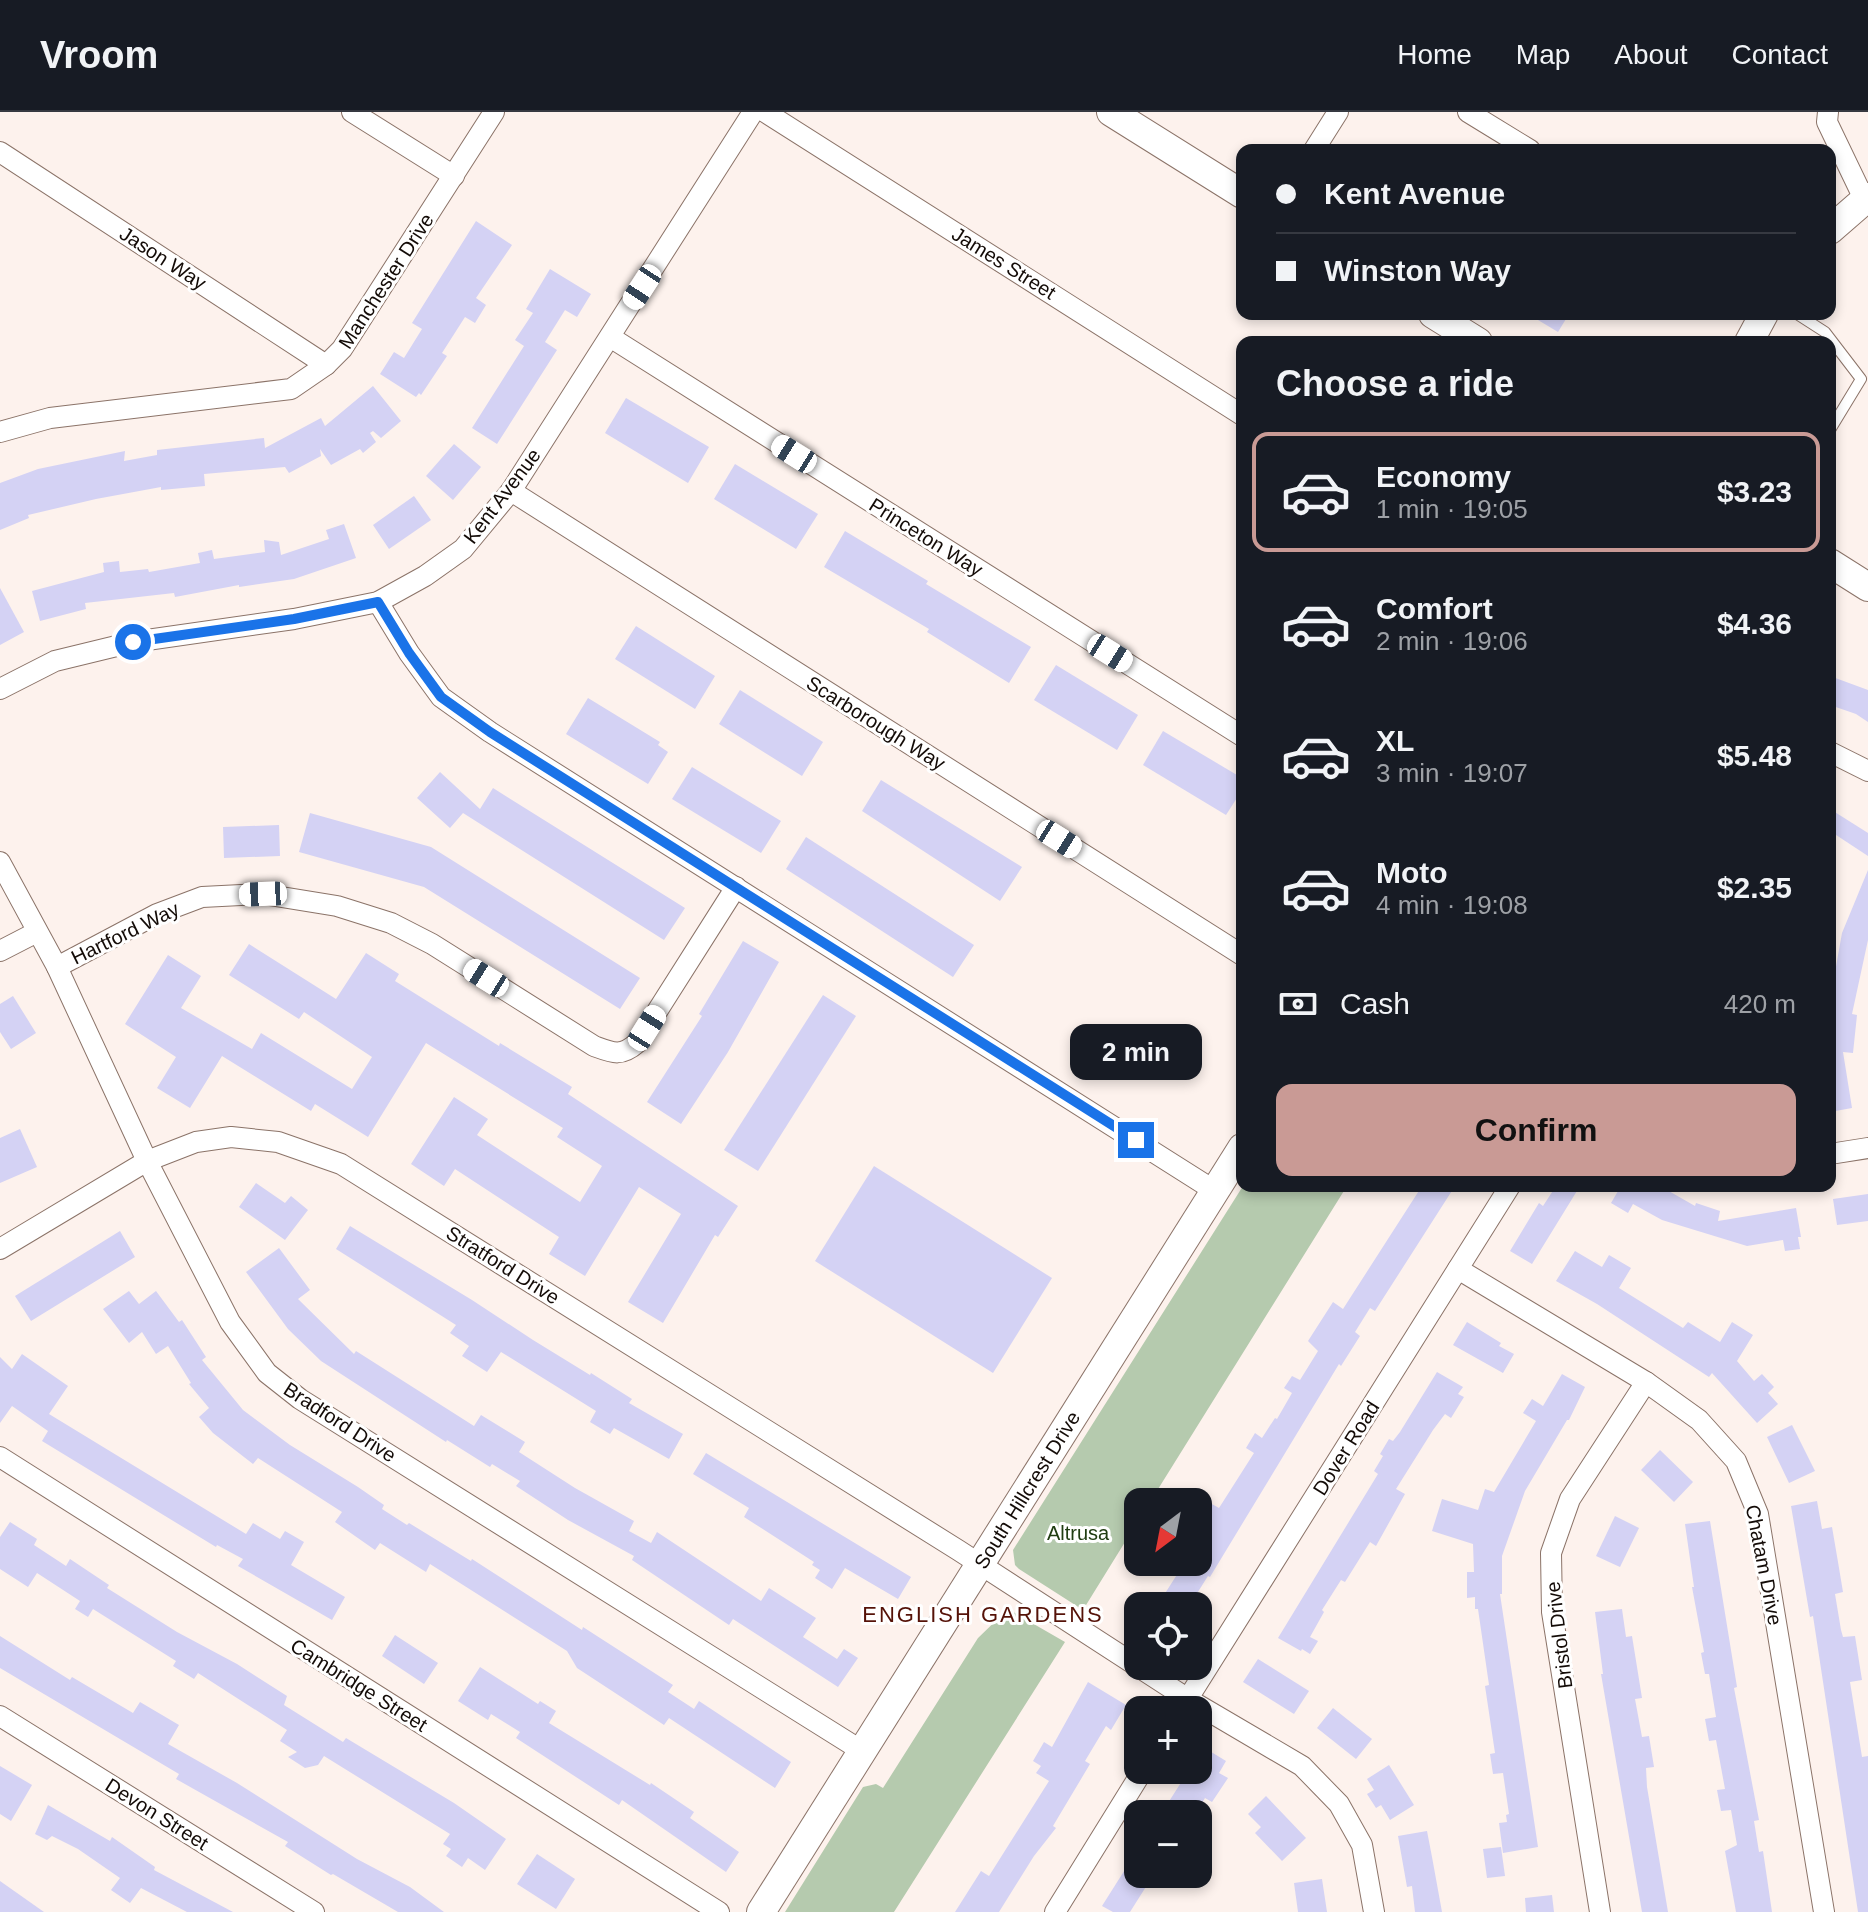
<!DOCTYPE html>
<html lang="en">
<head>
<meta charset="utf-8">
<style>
	:root { --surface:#171b24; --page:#20242c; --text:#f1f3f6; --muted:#9ea1a6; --line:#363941; --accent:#c99a95 }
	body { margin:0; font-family:Helvetica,sans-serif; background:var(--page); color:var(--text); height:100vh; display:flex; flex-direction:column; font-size:30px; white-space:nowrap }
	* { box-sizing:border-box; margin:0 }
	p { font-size:26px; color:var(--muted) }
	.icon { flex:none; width:44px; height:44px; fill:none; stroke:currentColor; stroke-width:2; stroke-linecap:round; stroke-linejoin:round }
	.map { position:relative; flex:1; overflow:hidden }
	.side { position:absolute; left:1236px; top:224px; width:600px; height:856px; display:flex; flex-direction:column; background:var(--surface); border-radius:16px; box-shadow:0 4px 12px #0003 }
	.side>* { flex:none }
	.top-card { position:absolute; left:1236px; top:32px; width:600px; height:176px; border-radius:16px; box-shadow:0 4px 12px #0003; display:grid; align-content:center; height:176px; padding:0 40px; background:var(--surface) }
	.needle { width:52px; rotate:212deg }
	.tools { position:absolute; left:1124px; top:1376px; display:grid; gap:16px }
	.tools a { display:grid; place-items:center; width:88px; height:88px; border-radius:16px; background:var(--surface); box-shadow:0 4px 12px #0003; font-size:40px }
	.end { position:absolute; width:36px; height:36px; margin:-18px; border:10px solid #1a73e8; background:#fff; box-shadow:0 0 0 4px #fff }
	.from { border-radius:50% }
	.bubble { position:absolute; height:56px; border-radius:16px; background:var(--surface); box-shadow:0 4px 12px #0003; font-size:26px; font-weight:700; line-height:56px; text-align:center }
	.car { position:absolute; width:24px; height:48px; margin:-24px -12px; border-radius:10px; box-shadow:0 0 6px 2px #0007; background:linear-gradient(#fff 24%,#345 0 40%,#fff 0 76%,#345 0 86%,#fff 0) }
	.top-card b { display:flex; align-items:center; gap:28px; height:76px; font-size:30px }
	.top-card b+b { border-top:2px solid var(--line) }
	.top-card i { width:20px; height:20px; background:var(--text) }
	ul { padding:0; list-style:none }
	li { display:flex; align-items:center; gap:24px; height:120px; margin:0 16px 12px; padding:0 24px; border:4px solid transparent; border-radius:16px }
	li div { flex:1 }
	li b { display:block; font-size:30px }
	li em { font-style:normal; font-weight:700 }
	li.on { border-color:var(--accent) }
	li>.icon { width:72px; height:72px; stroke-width:1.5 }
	h2 { padding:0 40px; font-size:36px; line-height:96px }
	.pay { display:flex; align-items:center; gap:20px; height:88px; padding:0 40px; font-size:30px }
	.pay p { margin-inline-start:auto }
	.action { display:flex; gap:16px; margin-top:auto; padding:16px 40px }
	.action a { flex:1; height:92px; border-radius:16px; background:var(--accent); color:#111; font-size:32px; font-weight:700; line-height:92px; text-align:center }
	header { display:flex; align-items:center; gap:48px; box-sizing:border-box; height:112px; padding:0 40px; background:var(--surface); border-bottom:2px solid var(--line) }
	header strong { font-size:38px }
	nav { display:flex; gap:44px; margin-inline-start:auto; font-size:28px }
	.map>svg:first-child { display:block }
	.green { fill:#b5caae }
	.building { fill:#d4d2f4 }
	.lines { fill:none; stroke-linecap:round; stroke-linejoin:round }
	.lane-casing { stroke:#8b7368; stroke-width:12 }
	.street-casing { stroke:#8b7368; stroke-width:22 }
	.secondary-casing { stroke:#8b7368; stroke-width:30 }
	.lane { stroke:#fff; stroke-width:10 }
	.street { stroke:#fff; stroke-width:20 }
	.secondary { stroke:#fff; stroke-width:28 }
	.route { stroke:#1a73e8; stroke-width:10 }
	.labels { text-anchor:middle; stroke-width:6; stroke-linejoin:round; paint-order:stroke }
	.street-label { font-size:20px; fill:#130b07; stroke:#fff }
	.park-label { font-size:20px; fill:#203d12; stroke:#fff }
	.neighbourhood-label { font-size:22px; letter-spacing:2px; fill:#551208; stroke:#fff }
</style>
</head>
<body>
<header>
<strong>Vroom</strong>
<nav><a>Home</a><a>Map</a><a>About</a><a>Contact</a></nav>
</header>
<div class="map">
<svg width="1868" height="1800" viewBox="0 0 1868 1800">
	<rect width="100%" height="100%" fill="#fdf2ed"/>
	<!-- green -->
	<g class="green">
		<polygon points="1243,1074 1347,1074 1150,1390 1138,1390 1138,1409 1083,1498 1019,1457 1015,1453 1013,1438"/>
		<polygon points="1008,1497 1065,1530 894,1800 785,1800 863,1675 876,1672 883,1676 978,1526"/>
	</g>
	<!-- building -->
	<g class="building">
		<polygon points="476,109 512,133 476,186 486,193 475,211 465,205 442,241 447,244 421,283 419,281 416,285 380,262 394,240 404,246 422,217 412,211"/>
		<polygon points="550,157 591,182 577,205 565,198 545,230 557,238 497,332 472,316 524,234 515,228 533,201 526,197"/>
		<polygon points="1528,202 1569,202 1558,220"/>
		<polygon points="373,274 401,309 381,326 373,319 370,321 376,330 363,341 360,337 331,353 320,337 321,344 289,361 285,355 204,362 205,374 161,378 161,375 96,387 28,403 29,406 0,418 0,371 38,357 125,339 124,349 157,343 157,338 264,326 265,336 321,306 325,314"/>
		<polygon points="626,286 709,335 688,371 605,321"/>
		<polygon points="454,332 481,355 453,388 426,364"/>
		<polygon points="735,352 818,402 796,437 714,387"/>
		<polygon points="414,384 431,408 389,437 373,413"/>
		<polygon points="344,412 356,446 294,467 239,475 239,473 175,485 174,481 85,491 86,497 40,509 32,479 104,460 103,451 119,449 120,460 148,457 149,460 200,451 198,441 212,438 214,447 265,440 264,428 279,430 281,443 329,427 326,418"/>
		<polygon points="845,419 928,469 926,472 1031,535 1009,571 927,520 929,517 824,455"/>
		<polygon points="0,476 24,520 0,533"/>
		<polygon points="636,514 715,564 695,597 615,547"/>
		<polygon points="1056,553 1138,603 1117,638 1034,588"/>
		<polygon points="1830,564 1868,578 1868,610 1856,602 1830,593"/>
		<polygon points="740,578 823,630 802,664 719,612"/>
		<polygon points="588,586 660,630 658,633 668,640 648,672 566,622"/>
		<polygon points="1163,619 1242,666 1242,678 1226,703 1143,653"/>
		<polygon points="692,655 781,709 761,741 672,687"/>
		<polygon points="440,660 480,697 493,676 685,796 664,828 463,701 450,716 417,686"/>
		<polygon points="881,668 1022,755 1000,789 862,699"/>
		<polygon points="1830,697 1868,721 1868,744 1830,719"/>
		<polygon points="310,701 431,735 640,866 620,897 424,775 299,740"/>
		<polygon points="279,713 280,744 224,746 223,715"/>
		<polygon points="806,725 974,833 953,865 786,757"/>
		<polygon points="1868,758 1868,828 1852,902 1857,903 1853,941 1843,940 1852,996 1830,1000 1830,888 1842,821"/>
		<polygon points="743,829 779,850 728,940 681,1012 647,990 702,904 699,902"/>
		<polygon points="249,832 336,887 366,841 399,862 395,869 499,934 500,931 572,975 568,982 738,1094 718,1125 715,1123 663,1211 628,1190 681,1102 639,1075 585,1164 549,1142 559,1125 455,1057 444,1074 411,1052 454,985 488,1007 477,1023 580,1090 602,1054 557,1025 563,1016 426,931 368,1025 315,992 311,999 222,944 190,996 157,976 176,945 125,912 168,843 201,864 181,896 252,937 261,921 352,977 372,945 304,900 299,907 229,863"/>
		<polygon points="823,883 856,904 758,1059 724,1038"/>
		<polygon points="13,884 36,921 11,937 0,920 0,892"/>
		<polygon points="20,1017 37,1055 0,1071 0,1026"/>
		<polygon points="874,1054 1052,1166 993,1261 815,1149"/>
		<polygon points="256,1071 285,1091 291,1084 308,1098 285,1128 239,1095"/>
		<polygon points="1422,1074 1455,1074 1375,1199 1370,1196 1355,1220 1360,1224 1341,1254 1339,1252 1210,1465 1208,1464 1189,1494 1157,1494 1185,1450 1198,1450 1198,1429 1211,1409 1202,1404 1210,1391 1219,1396 1254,1341 1246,1336 1255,1321 1262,1326 1275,1306 1277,1307 1292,1281 1284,1276 1292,1264 1300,1268 1318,1239 1308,1229 1333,1190 1343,1197"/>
		<polygon points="1556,1074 1580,1074 1532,1152 1510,1139 1539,1091 1543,1094"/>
		<polygon points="1621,1074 1660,1074 1695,1094 1696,1091 1720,1099 1718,1109 1796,1096 1801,1125 1798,1125 1800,1137 1785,1139 1783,1128 1747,1134 1662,1108 1633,1092 1628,1101 1611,1091"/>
		<polygon points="1868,1082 1868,1109 1837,1113 1833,1087"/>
		<polygon points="350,1114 472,1188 533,1228 590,1263 591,1261 632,1287 629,1291 683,1322 669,1347 614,1316 610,1322 590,1310 596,1299 501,1240 487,1260 462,1244 469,1234 450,1221 456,1213 336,1137"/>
		<polygon points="120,1119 135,1145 31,1209 15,1184"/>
		<polygon points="279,1136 310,1178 298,1187 354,1242 356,1239 474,1314 481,1303 525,1330 519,1340 575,1376 634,1409 629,1419 651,1431 657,1420 761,1489 769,1476 816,1506 803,1525 837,1547 844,1537 858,1546 838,1575 733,1507 729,1513 632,1448 634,1444 568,1408 516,1374 520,1369 492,1352 490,1355 447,1328 446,1330 321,1249 288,1217 246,1160"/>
		<polygon points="1575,1139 1602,1155 1609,1143 1631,1156 1619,1176 1683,1216 1688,1210 1720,1230 1732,1210 1753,1223 1737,1249 1754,1269 1762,1262 1774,1275 1768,1281 1778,1292 1757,1311 1712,1261 1709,1265 1597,1192 1556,1169"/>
		<polygon points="129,1179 139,1192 156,1179 179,1210 182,1208 206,1245 202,1248 243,1298 290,1333 358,1375 384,1393 382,1397 407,1413 409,1411 471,1449 472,1447 582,1518 583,1515 673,1573 668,1580 694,1597 699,1589 791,1650 775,1676 669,1606 664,1613 577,1556 567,1539 430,1452 426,1460 380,1431 375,1438 335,1410 342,1400 258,1346 253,1352 213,1321 199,1305 209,1296 189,1272 191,1271 168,1234 156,1242 142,1220 129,1231 103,1197"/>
		<polygon points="1467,1210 1501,1231 1499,1234 1514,1242 1503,1261 1453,1233"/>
		<polygon points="22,1242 68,1274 49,1302 246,1422 253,1411 280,1427 285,1419 304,1430 291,1453 345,1485 332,1508 238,1454 243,1447 217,1433 216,1435 42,1329 48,1319 12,1294 0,1311 0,1245 12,1257"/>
		<polygon points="1437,1260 1463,1275 1458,1282 1464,1285 1451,1306 1445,1302 1433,1318 1396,1377 1405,1382 1376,1434 1370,1430 1345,1470 1341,1468 1322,1498 1324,1500 1310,1525 1318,1529 1310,1542 1302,1537 1301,1539 1278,1526 1378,1362 1374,1359 1383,1344 1380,1342 1389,1327 1393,1329 1400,1320"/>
		<polygon points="1562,1262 1585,1275 1569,1308 1567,1308 1525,1379 1502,1444 1502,1482 1500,1482 1538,1735 1503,1741 1499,1711 1507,1710 1506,1703 1509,1702 1503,1661 1493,1662 1490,1642 1495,1641 1485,1574 1489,1573 1478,1497 1475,1497 1475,1485 1467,1486 1467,1460 1474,1460 1473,1432 1432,1419 1442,1387 1478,1398 1485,1377 1494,1380 1536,1309 1523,1301 1532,1287 1543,1294"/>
		<polygon points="1792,1313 1815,1359 1789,1371 1767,1325"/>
		<polygon points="1660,1338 1693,1370 1674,1390 1641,1358"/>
		<polygon points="706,1341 911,1465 898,1487 845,1456 832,1477 815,1466 820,1458 812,1453 814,1450 744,1405 749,1396 693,1362"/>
		<polygon points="1817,1389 1822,1417 1832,1415 1838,1450 1843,1480 1835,1482 1841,1518 1843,1525 1855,1524 1862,1568 1850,1570 1862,1645 1868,1644 1868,1800 1858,1800 1813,1504 1810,1505 1791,1394"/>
		<polygon points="1615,1404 1639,1416 1620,1455 1596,1444"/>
		<polygon points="1710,1409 1737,1575 1734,1576 1759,1708 1754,1709 1759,1740 1763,1739 1772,1800 1736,1800 1725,1739 1737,1733 1731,1698 1721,1699 1717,1678 1725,1677 1716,1628 1709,1629 1705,1607 1716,1605 1709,1562 1705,1562 1701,1541 1704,1540 1692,1475 1694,1475 1685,1412"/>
		<polygon points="10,1410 37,1427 34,1433 66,1454 70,1447 109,1473 107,1476 177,1520 237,1552 287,1584 284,1593 343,1630 346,1626 454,1691 506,1727 485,1758 468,1746 462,1755 446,1744 451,1737 443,1732 450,1722 324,1644 318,1653 305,1656 288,1645 297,1640 280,1629 287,1618 198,1561 194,1567 173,1554 176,1549 93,1497 88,1505 75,1497 80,1489 37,1461 28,1475 0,1457 0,1425"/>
		<polygon points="1622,1497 1626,1525 1632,1524 1642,1586 1635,1587 1642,1625 1649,1624 1654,1655 1646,1656 1647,1675 1668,1800 1642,1800 1601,1562 1603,1562 1595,1500"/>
		<polygon points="395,1523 438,1551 424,1572 382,1544"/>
		<polygon points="0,1524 70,1568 72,1565 133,1601 140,1590 179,1613 168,1632 237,1671 357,1747 410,1775 444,1800 398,1800 333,1762 331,1763 285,1734 288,1730 176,1667 179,1662 0,1556"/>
		<polygon points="1258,1547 1309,1579 1294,1602 1243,1570"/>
		<polygon points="480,1555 538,1592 540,1589 556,1599 549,1611 650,1673 651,1671 694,1700 690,1706 739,1740 726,1760 622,1688 619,1693 516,1626 520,1620 491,1602 488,1608 458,1589"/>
		<polygon points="1088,1570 1126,1593 1111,1618 1106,1614 1085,1649 1090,1652 1053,1714 1056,1716 1034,1744 999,1800 955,1800 981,1759 989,1764 1049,1669 1036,1661 1041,1654 1033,1649 1044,1630 1052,1635"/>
		<polygon points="1333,1596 1372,1627 1356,1647 1317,1616"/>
		<polygon points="1203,1635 1226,1649 1219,1661 1228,1666 1212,1690 1205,1686 1195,1702 1161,1702 1189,1658 1198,1658 1198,1643"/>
		<polygon points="1389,1653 1414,1693 1390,1708 1381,1693 1376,1696 1367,1682 1374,1678 1367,1667"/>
		<polygon points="0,1654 32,1673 11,1709 0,1702"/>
		<polygon points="1266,1684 1306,1726 1282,1749 1255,1721 1261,1715 1248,1702"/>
		<polygon points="48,1693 110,1729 112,1725 155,1755 154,1758 233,1800 187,1800 141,1776 130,1791 111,1778 120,1766 78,1737 52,1724 47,1728 35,1722"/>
		<polygon points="1427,1719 1432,1745 1442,1800 1415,1800 1412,1774 1407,1775 1398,1724"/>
		<polygon points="1501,1735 1505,1764 1487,1766 1483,1737"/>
		<polygon points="1138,1737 1138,1762 1154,1762 1130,1800 1113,1800 1102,1794"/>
		<polygon points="537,1742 575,1767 556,1797 517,1772"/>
		<polygon points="1322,1767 1327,1800 1298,1800 1294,1771"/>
		<polygon points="0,1769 44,1800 0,1800"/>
		<polygon points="1552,1783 1554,1800 1526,1800 1525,1786"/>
	</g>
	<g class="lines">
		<!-- lane casing -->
		<g class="lane-casing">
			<polyline id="lane" points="1797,202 1825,220 1861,267 1830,318"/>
		</g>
		<!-- street casing -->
		<g class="street-casing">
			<g id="street">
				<polyline points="352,0 454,64"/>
				<polyline points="765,0 1242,303"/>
				<polyline points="1468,0 1530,38"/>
				<polyline points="1828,0 1827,10 1864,87"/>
				<polyline points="1314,38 1338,0"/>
				<polyline points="0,40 326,253"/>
				<polyline points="610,225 1242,624"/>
				<polyline points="0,320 50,306 291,277 326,253 342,237 494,0"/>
				<polyline points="511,379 1242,843"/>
				<polyline points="378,490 409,541 441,585 490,620 1215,1079"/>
				<polyline points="0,577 55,549 133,530 294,507 378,490 425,464 463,437 511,379 753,0"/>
				<polyline points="1830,640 1868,659"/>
				<polyline points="0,750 57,855 147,1049 230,1210 267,1261 300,1287 862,1639"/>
				<polyline points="0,839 37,820"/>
				<path d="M57,855l100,-53 45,-17 61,-3 74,12 54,17 41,21 162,102c19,7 27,11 43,-3l99,-156"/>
				<polyline points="1830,1042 1868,1036"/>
				<polyline points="0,1137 147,1049 196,1030 231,1025 278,1030 341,1052 958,1438 1188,1587 1302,1654 1339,1692 1362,1733 1374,1800"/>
				<polyline points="1458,1157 1646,1270 1699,1308 1736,1349 1758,1402 1824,1800"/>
				<polyline points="0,1345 719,1800"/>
				<polyline points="1182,1596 1510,1074"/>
				<polyline points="0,1604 314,1800"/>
				<polyline points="1055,1800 1143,1658"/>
				<polyline points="1600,1800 1552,1500 1551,1441 1570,1387 1646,1270"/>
			</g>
		</g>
		<!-- secondary casing -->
		<g class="secondary-casing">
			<g id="secondary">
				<polyline points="1111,0 1242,82"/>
				<polyline points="1830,118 1868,85"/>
				<polyline points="1433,202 1478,230"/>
				<polyline points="1749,230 1764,202"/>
				<polyline points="1830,451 1868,475"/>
				<polyline points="761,1800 1242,1036"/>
			</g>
		</g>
		<!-- lane -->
		<use href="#lane" class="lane"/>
		<!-- street -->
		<use href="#street" class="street"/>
		<!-- secondary -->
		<use href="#secondary" class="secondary"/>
	</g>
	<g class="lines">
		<!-- route -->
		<polyline class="route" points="133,530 294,507 378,490 409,541 441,585 490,620 1136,1028"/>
	</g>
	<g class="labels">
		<!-- street labels -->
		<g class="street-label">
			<text transform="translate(163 146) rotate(33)" y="7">Jason Way</text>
			<text transform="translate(1004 151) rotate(32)" y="7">James Street</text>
			<text transform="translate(386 169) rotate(-57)" y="7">Manchester Drive</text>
			<text transform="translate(502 384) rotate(-53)" y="7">Kent Avenue</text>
			<text transform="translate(926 425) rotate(32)" y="7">Princeton Way</text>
			<text transform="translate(876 611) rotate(32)" y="7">Scarborough Way</text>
			<text transform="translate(125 821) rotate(-26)" y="7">Hartford Way</text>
			<text transform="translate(503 1153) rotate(32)" y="7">Stratford Drive</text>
			<text transform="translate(340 1310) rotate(33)" y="7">Bradford Drive</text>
			<text transform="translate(1346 1336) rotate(-58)" y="7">Dover Road</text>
			<text transform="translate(1027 1378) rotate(-58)" y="7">South Hillcrest Drive</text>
			<text transform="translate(1764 1453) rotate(79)" y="7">Chatam Drive</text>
			<text transform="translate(1559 1523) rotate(-97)" y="7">Bristol Drive</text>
			<text transform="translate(359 1573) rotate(32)" y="7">Cambridge Street</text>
			<text transform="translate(157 1702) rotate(32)" y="7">Devon Street</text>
		</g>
		<!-- park labels -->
		<g class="park-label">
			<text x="1078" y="1428">Altrusa</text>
		</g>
		<!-- neighbourhood labels -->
		<g class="neighbourhood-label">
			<text x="983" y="1510">ENGLISH GARDENS</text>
		</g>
	</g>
</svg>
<div class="tools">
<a><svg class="needle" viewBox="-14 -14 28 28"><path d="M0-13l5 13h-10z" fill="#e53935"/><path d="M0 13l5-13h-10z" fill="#9ea1a6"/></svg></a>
<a><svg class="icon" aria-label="locate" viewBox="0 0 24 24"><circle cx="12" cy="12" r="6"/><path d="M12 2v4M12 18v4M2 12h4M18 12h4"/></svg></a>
<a>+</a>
<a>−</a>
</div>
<i class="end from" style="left:133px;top:530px"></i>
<i class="end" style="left:1136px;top:1028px"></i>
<div class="bubble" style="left:1070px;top:912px;width:132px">2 min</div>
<i class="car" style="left:642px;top:175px;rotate:213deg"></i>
<i class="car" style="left:794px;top:342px;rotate:302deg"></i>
<i class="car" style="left:1110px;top:541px;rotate:122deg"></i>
<i class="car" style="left:1059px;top:727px;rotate:122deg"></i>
<i class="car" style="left:263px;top:782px;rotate:268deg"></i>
<i class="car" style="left:486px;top:866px;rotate:302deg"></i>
<i class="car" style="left:647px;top:916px;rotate:32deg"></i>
<div class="top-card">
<b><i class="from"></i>Kent Avenue</b>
<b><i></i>Winston Way</b>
</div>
<section class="side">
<h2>Choose a ride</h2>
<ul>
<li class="on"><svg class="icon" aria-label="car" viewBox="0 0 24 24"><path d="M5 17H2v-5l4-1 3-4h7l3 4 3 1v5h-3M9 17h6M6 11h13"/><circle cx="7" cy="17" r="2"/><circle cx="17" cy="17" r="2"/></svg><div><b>Economy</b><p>1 min · 19:05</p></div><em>$3.23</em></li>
<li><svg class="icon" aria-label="car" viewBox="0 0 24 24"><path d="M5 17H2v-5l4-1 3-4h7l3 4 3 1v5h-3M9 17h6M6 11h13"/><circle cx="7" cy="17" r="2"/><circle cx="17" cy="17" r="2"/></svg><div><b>Comfort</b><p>2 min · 19:06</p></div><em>$4.36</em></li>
<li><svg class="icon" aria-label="car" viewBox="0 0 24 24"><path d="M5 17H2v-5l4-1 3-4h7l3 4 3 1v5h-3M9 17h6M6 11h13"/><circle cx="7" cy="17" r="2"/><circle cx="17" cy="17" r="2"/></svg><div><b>XL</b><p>3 min · 19:07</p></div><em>$5.48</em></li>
<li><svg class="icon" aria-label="car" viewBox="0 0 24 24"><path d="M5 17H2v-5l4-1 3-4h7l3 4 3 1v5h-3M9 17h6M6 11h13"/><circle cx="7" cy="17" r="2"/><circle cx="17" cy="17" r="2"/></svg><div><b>Moto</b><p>4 min · 19:08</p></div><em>$2.35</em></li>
</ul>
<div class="pay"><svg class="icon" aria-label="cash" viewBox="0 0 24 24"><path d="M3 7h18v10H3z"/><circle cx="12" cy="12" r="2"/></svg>Cash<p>420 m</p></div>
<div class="action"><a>Confirm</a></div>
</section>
</div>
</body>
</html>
